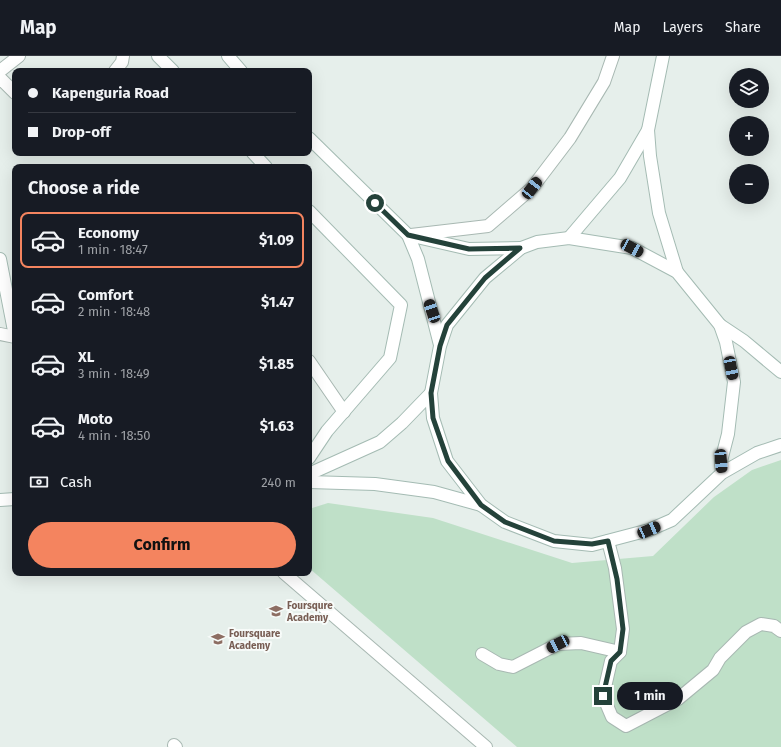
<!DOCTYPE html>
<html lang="en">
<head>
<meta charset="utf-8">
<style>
	:root { --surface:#171b24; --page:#242831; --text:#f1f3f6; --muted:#9ea1a6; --line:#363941; --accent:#f4845f }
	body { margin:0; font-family:"Fira Sans",sans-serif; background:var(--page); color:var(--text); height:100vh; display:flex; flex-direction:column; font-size:15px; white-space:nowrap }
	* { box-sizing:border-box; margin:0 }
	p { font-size:13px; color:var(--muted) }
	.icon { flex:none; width:22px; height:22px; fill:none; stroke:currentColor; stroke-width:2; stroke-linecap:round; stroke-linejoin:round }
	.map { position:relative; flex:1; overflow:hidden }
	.sheet { position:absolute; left:12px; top:108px; width:300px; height:412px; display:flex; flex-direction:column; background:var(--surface); border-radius:8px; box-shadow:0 4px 16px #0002 }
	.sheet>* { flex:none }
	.top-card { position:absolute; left:12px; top:12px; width:300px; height:88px; border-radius:8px; box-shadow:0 4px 16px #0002; display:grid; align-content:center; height:88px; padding:0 16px; background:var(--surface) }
	.fabs { position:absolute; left:729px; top:12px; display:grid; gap:8px }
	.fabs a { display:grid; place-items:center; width:40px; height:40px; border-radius:50%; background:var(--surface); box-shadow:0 4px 16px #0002; font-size:20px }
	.end { position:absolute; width:18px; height:18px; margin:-9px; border:5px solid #24423a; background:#fff; box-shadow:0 0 0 2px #fff }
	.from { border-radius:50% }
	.bubble { position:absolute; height:28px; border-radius:14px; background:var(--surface); box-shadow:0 4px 16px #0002; font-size:13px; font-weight:700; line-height:28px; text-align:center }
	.car { position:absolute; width:12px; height:24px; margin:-12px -6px; border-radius:5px; box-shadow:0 0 3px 1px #0007; background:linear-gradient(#222 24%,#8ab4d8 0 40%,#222 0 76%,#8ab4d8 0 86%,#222 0) }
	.top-card b { display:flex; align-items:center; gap:14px; height:38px; font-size:15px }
	.top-card b+b { border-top:1px solid var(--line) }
	.top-card i { width:10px; height:10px; background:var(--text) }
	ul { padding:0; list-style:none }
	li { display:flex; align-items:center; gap:12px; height:56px; margin:0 8px 6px; padding:0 8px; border:2px solid transparent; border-radius:8px }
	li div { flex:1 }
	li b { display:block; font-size:15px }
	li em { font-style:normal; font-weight:700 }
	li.selected { border-color:var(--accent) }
	li>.icon { width:36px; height:36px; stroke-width:1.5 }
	h2 { padding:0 16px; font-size:18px; line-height:48px }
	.pay { display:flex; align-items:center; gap:10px; height:44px; padding:0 16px; font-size:15px }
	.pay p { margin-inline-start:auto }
	.primary-button { display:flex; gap:8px; margin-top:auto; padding:8px 16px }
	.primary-button a { flex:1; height:46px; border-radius:24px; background:var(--accent); color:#111; font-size:16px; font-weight:700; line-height:46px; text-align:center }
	header { display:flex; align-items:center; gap:24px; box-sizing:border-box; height:56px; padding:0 20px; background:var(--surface); border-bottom:1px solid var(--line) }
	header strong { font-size:19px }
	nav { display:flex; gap:22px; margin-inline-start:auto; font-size:14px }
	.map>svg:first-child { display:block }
	.green { fill:#bfe0c8 }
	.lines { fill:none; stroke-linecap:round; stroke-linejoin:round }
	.lane-casing { stroke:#a8b8b2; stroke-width:14 }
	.street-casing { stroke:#a8b8b2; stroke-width:14 }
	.secondary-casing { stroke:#a4bbb3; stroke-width:14 }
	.lane { stroke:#fff; stroke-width:12 }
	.street { stroke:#fff; stroke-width:12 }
	.secondary { stroke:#fff; stroke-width:12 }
	.route { stroke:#24423a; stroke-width:5 }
	.labels { text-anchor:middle; stroke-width:4; stroke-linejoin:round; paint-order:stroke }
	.education-label { font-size:10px; font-weight:bold; fill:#785e54; stroke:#f7fbf9; text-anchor:start }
</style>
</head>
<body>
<header>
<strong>Map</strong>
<nav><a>Map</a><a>Layers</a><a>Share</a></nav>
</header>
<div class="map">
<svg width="781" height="691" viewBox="0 0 781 691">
	<rect width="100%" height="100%" fill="#e6efeb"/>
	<!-- green -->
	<polygon class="green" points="781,404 781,691 517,691 309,512 309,453 328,447 433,462 572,507 653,500 714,441 752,414"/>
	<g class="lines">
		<!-- lane casing -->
		<g class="lane-casing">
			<g id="lane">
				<polyline points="0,15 19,0"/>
				<polyline points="115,15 122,6 123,0"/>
				<polyline points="0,22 15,37"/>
				<polyline points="309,305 344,356"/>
				<polyline points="608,485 615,512 623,573 620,596 611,605 603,640 612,661 626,670 678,643 713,614 720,602 746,576 761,568 774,570 781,575"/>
				<polyline points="482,598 499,608 513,611 558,588 581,587 620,596"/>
				<polyline points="174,689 176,691"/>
			</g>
		</g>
		<!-- street casing -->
		<g class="street-casing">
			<g id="street">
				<polyline points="411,179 488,170 532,132 570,82 604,26 613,0"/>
				<polyline points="0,278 15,281"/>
				<polyline points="284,517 486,691"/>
			</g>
		</g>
		<!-- secondary casing -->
		<g class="secondary-casing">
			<g id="secondary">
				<polyline points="158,0 173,15"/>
				<polyline points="228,0 241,15"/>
				<polyline points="663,0 648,74 650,100 659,157 677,216"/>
				<polyline points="309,82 408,179 418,203 440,289"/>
				<polyline points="253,97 266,111"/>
				<polyline points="309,155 401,249 390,302 327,375 309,402"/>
				<polyline points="408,179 469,193 521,192"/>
				<polyline points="569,182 620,122 648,74"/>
				<polyline points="0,203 15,280"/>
				<polyline points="720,269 744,285 781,316"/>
				<polyline points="722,417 721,405 728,378 734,326 726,286 720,269 677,216 632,192 569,182 537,186 521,192 485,222 447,269 440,290 431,337 433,362 447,405 481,449 505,466 554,485 592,489 649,474 672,464 722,417 757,397 781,389"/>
				<polyline points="309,418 380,386 402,367 431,337"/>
				<polyline points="309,426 375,428 434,436 481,449"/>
				<polyline points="0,444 15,443"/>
			</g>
		</g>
		<!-- lane -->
		<use href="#lane" class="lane"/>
		<!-- street -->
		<use href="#street" class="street"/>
		<!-- secondary -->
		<use href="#secondary" class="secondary"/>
	</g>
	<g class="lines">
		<!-- route -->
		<polyline class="route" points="375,147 408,179 469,193 520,192 485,222 447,269 440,290 431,337 433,362 448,405 481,449 505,466 554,485 592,488 608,485 617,523 623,573 620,596 611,605 603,640"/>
	</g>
	<!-- icons -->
	<defs>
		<g id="school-bare" transform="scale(1.08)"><path d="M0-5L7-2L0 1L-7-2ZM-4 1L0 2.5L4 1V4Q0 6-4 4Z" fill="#8d6e63" stroke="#f7fbf9" stroke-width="2.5" paint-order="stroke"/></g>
	</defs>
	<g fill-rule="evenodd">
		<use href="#school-bare" x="276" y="555"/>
		<use href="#school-bare" x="218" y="583"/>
	</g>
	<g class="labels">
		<!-- education labels -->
		<g class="education-label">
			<text x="287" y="553">Foursqure<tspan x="287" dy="12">Academy</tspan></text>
			<text x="229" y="581">Foursquare<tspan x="229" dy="12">Academy</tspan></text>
		</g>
	</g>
</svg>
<div class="fabs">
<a><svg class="icon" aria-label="layers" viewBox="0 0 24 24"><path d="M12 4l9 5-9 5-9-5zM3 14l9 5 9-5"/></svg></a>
<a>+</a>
<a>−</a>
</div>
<i class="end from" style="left:375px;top:147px"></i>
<i class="end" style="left:603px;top:640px"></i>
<div class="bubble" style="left:617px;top:626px;width:66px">1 min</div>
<i class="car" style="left:532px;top:132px;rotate:38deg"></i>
<i class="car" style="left:632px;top:192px;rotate:118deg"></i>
<i class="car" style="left:432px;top:255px;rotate:341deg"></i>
<i class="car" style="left:731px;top:312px;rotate:169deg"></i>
<i class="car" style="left:721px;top:405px;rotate:175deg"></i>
<i class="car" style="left:649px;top:474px;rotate:67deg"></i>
<i class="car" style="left:558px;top:588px;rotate:243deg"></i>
<div class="top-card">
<b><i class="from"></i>Kapenguria Road</b>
<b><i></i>Drop-off</b>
</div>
<section class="sheet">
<h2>Choose a ride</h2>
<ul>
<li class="selected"><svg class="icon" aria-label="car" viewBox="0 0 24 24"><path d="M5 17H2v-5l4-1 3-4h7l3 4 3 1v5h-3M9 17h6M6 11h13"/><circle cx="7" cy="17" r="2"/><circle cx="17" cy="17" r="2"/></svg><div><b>Economy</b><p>1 min · 18:47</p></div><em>$1.09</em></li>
<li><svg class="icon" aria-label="car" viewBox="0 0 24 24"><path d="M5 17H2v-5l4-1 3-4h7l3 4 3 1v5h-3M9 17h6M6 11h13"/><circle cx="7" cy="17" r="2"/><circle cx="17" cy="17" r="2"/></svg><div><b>Comfort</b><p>2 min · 18:48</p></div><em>$1.47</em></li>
<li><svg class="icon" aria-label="car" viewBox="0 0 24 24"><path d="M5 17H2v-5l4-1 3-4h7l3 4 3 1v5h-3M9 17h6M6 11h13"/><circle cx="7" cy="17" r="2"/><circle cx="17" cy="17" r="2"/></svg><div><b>XL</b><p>3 min · 18:49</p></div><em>$1.85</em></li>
<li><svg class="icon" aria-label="car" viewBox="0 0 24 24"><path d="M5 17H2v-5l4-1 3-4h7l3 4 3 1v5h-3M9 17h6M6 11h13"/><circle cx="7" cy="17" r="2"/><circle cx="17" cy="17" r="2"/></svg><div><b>Moto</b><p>4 min · 18:50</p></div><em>$1.63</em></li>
</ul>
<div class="pay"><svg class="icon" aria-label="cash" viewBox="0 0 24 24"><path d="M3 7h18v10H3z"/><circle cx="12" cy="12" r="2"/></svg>Cash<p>240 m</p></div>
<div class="primary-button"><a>Confirm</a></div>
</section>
</div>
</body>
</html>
